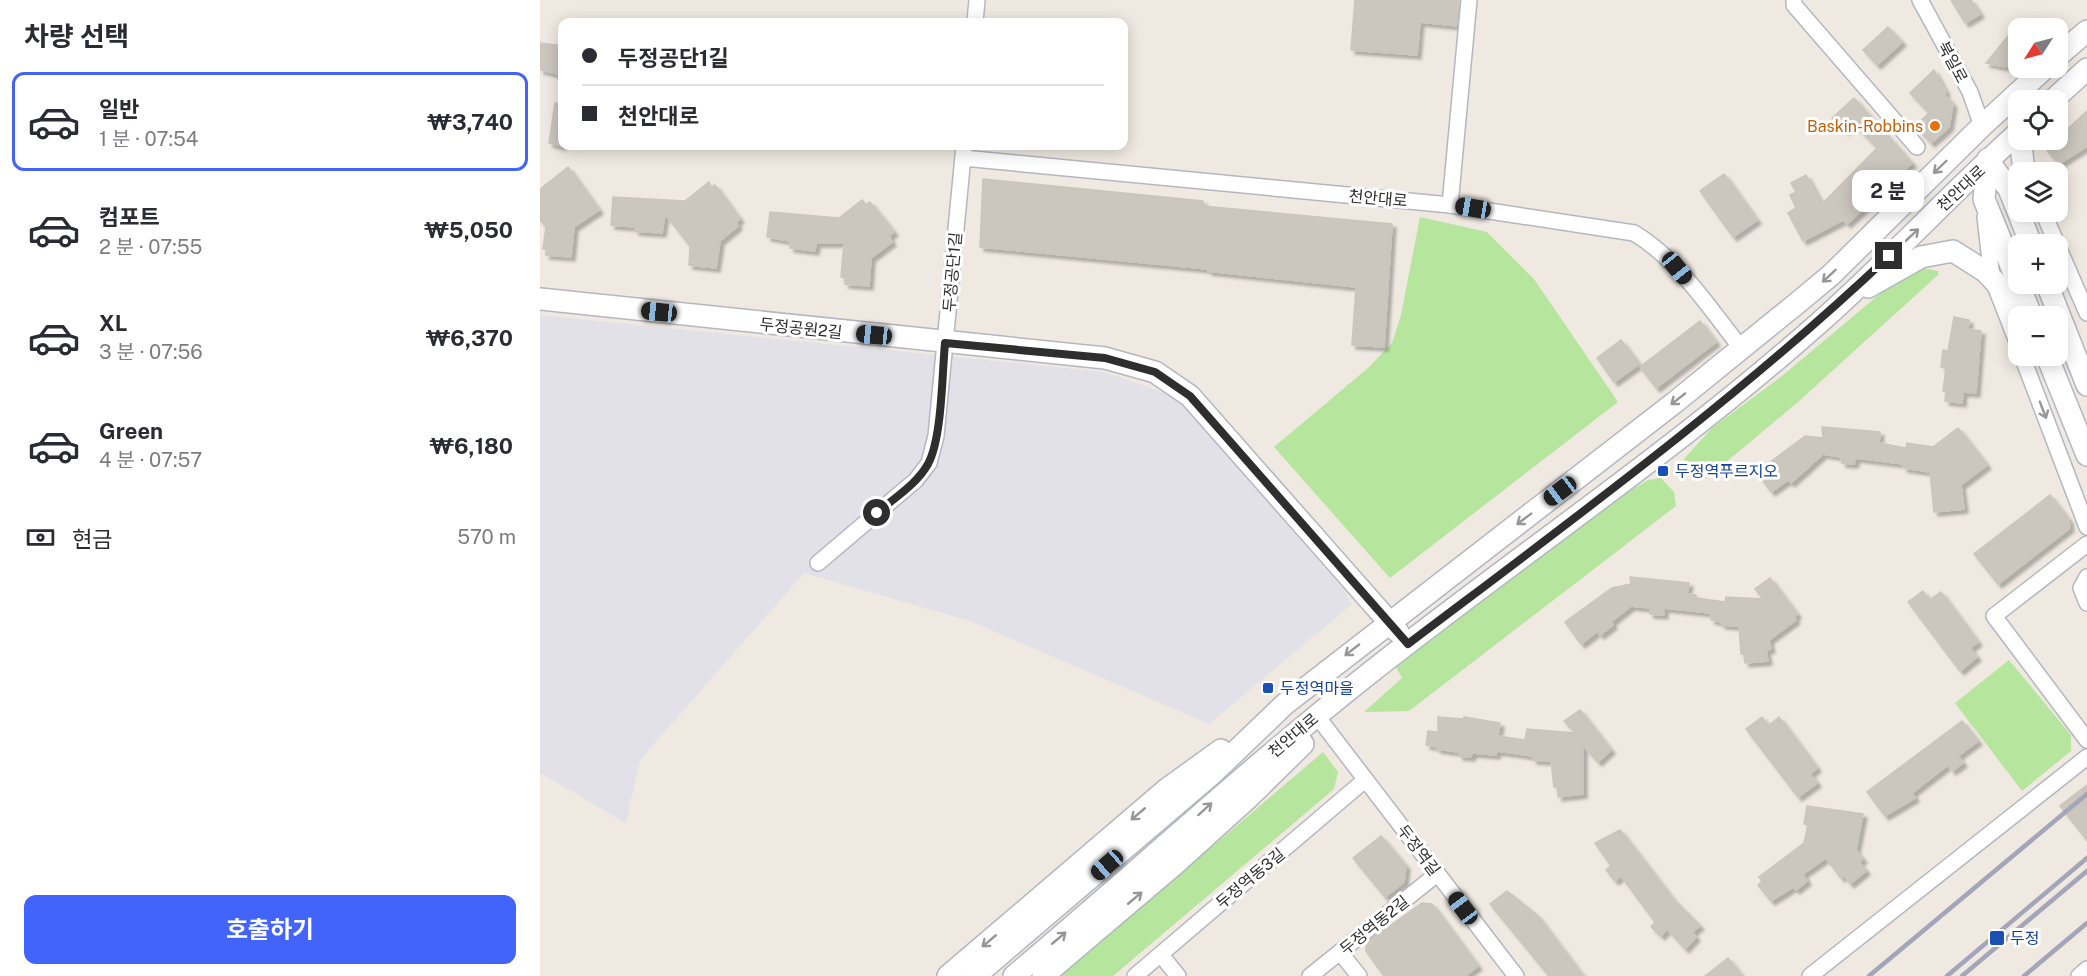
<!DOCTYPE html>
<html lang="ko">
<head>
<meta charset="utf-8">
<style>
	:root { --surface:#fff; --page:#f2f2f3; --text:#2b2b33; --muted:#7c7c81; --line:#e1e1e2; --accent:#4264fb }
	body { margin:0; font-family:"Public Sans","Noto Sans KR",sans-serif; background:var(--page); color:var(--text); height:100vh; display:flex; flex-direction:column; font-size:22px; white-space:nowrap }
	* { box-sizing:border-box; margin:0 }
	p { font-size:20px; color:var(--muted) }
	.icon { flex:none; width:33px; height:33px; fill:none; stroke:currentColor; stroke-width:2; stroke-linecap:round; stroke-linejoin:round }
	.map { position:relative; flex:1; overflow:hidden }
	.side { display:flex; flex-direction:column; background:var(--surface); width:540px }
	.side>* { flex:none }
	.hud { position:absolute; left:18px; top:18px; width:570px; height:132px; border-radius:12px; box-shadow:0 3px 15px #0003; display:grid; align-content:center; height:132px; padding:0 24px; background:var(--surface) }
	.needle { width:39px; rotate:234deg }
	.fabs { position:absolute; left:1468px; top:18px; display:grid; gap:12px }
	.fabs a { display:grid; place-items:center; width:60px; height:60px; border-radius:12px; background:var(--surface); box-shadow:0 3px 15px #0003; font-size:30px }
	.end { position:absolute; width:27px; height:27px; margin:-14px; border:8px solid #2e2e2e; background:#fff; box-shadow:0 0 0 3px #fff }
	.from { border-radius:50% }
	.bubble { position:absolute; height:42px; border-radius:12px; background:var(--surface); box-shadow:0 3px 15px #0003; font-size:20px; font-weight:700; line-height:42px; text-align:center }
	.car { position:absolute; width:18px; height:36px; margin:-18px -9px; border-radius:8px; box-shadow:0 0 4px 2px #0007; background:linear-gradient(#222 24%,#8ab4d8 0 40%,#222 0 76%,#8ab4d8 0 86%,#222 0) }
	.hud b { display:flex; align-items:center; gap:21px; height:57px; font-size:22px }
	.hud b+b { border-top:2px solid var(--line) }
	.hud i { width:15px; height:15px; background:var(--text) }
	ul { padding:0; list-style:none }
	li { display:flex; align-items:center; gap:18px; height:99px; margin:0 12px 9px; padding:0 12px; border:3px solid transparent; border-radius:12px }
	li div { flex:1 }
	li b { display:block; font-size:22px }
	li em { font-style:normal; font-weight:700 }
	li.current { border-color:var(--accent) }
	li>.icon { width:54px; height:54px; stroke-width:1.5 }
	h2 { padding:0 24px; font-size:27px; line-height:72px }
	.pay { display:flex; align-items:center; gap:15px; height:66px; padding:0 24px; font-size:22px }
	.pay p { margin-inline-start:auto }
	.action { display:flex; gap:12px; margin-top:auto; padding:12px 24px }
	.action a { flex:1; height:69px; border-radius:12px; background:var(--accent); color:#fff; font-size:24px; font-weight:700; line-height:69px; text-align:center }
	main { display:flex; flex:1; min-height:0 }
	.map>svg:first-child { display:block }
	.industrial { fill:#e3e1e8 }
	.green { fill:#b6e59e }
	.building { fill:#cbc7bf; stroke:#cbc5ba; stroke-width:1.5; filter:url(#shadow) }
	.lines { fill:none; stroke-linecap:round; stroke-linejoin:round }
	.street-casing { stroke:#b4b7c1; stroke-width:18 }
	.secondary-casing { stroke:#b4b7c1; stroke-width:24 }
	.street { stroke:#fff; stroke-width:15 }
	.secondary { stroke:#fff; stroke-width:21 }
	.rail { stroke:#a3a6b8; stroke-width:4.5 }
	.oneway { stroke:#969696 }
	.route { stroke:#2e2e2e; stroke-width:8 }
	.food-dot { fill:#e8710a; stroke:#fff; stroke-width:2 }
	.transit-dot { fill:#1a4fb4; stroke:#fff; stroke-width:2 }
	.labels { text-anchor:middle; stroke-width:6; stroke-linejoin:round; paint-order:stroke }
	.street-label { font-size:16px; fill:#2e2e2e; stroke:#fff }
	.food-label { font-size:16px; fill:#c56008; stroke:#fff; text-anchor:end }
	.transit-label { font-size:16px; fill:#164399; stroke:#fff; text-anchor:start }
</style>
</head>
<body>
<main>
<section class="side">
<h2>차량 선택</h2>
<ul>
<li class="current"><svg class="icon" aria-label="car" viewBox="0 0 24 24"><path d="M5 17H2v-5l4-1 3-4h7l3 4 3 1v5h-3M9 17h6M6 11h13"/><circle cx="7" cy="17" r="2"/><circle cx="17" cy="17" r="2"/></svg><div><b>일반</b><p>1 분 · 07:54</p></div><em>₩3,740</em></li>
<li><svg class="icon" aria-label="car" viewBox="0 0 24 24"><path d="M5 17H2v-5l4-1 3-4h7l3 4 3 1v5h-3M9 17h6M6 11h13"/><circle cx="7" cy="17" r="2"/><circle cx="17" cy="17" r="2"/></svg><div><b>컴포트</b><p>2 분 · 07:55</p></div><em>₩5,050</em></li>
<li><svg class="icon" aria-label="car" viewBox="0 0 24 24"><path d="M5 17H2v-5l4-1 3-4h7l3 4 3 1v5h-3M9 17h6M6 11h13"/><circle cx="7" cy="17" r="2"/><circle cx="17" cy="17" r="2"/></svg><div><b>XL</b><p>3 분 · 07:56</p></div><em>₩6,370</em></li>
<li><svg class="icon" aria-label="car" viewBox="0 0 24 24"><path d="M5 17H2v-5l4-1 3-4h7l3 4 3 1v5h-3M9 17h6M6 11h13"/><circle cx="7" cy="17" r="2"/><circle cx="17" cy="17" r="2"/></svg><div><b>Green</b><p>4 분 · 07:57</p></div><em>₩6,180</em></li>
</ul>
<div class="pay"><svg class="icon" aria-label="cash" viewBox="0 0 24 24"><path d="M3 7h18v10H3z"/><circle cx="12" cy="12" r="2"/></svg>현금<p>570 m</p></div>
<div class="action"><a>호출하기</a></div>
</section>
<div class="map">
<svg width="1547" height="976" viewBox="0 0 1547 976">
	<defs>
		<filter id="shadow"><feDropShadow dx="4" dy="4" stdDeviation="1.5" flood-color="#0004"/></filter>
	</defs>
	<rect width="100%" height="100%" fill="#efe9e1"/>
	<!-- industrial -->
	<polygon class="industrial" points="0,315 564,372 637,397 804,590 812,604 669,724 430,621 264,573 100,760 86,823 0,773"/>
	<!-- green -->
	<g class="green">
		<polygon points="880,217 947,232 994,279 1078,402 850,578 734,447 828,368 852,343 861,315"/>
		<polygon points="1373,266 1398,271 1398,275 1258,402 1167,478 1154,475 1144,459 1172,428 1242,376"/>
		<polygon points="1121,478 1134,492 1136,506 869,711 824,712 862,678 856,667 1064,506 1108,480"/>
		<polygon points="1469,660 1531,735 1531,751 1482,791 1415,703"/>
		<polygon points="783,752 798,772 794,789 573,976 521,976"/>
	</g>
	<!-- building -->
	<g class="building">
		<polygon points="815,0 919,0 917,26 880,22 877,55 811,50"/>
		<polygon points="1411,0 1431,0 1440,14 1425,23"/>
		<polygon points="1348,27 1362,42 1337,65 1323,50"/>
		<polygon points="1469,35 1479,46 1479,56 1466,67 1446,63"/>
		<polygon points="0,43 22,46 22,75 0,70"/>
		<polygon points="1394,70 1406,92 1404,94 1413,104 1409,127 1391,143 1375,126 1389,113 1370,93"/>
		<polygon points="1314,98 1372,163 1307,224 1303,220 1263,241 1248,213 1256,208 1250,195 1256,192 1251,183 1266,175 1282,204 1337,148 1313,123 1305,131 1292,118"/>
		<polygon points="15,103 22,103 22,146 9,143"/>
		<polygon points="1547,111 1547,146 1519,164 1506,149"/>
		<polygon points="28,167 59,210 34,227 31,257 6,255 6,249 3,249 6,227 0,220 0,189"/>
		<polygon points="1184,174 1217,220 1193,237 1160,191"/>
		<polygon points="443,179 663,201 663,206 852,224 844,347 812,345 816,287 668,271 668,269 440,247"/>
		<polygon points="169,182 171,188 175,185 200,219 196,222 198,226 180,241 176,268 149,265 150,246 125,214 122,233 95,231 95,227 71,225 73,197 145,201"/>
		<polygon points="322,200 326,205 330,202 354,232 349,236 352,242 331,258 329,286 305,284 305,278 301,277 304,243 276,243 275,251 250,248 250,241 227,237 230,212 299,218"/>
		<polygon points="1414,317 1429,320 1428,329 1441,331 1436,393 1423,392 1422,403 1405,401 1406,392 1403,391 1406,368 1401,367 1403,350 1408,351"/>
		<polygon points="1160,321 1176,342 1116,388 1100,367"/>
		<polygon points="1081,340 1099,364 1074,382 1057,358"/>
		<polygon points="1282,427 1340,432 1339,443 1366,448 1367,443 1393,447 1418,428 1447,465 1421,485 1424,509 1394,512 1390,472 1363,468 1364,464 1316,458 1314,464 1302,463 1301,457 1283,454 1251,483 1248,480 1231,492 1217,472 1265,436 1283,438"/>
		<polygon points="1510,495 1529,520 1530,528 1458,584 1434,554"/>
		<polygon points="1090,577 1149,583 1147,594 1156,595 1156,598 1185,602 1186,597 1223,599 1215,589 1230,578 1257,614 1254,618 1256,620 1229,640 1231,649 1226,650 1228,661 1205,663 1204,654 1201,654 1199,626 1182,625 1181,622 1171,620 1171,613 1124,608 1124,615 1110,614 1110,608 1091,606 1071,622 1073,625 1060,635 1058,631 1041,644 1025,622 1072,588 1091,584"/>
		<polygon points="1383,591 1389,600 1401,592 1438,642 1430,648 1437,657 1420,671 1368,602"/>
		<polygon points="1040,710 1071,750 1058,762 1043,746 1043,794 1018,797 1018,788 1014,787 1011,761 993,760 993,756 957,751 956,755 932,753 931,757 919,756 919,752 897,749 897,747 886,745 888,731 898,732 898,717 924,719 924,717 960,723 958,736 985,740 987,729 1036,733 1024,721"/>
		<polygon points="1222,717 1228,726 1239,717 1277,768 1270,774 1277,783 1258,797 1206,729"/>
		<polygon points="1422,721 1438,741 1418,756 1423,763 1412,771 1408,765 1372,793 1375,798 1345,816 1327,792"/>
		<polygon points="1547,785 1547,840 1520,806"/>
		<polygon points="1267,806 1323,814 1316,850 1323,859 1319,862 1326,871 1310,884 1304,875 1301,878 1286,858 1263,874 1267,881 1256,890 1253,887 1231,901 1218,885 1222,881 1219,877 1264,843 1268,825 1264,824"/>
		<polygon points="1080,830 1133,899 1160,926 1152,932 1156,937 1145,949 1127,929 1121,936 1111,927 1115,922 1081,876 1075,881 1066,870 1071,866 1055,843"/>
		<polygon points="841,836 866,866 864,882 845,897 813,858"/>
		<polygon points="967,891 997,915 1043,976 1009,976 950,904"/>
		<polygon points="882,903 892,904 938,966 925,976 844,976 826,951 826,943"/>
		<polygon points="1188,958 1202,976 1165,976"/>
	</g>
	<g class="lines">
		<!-- street casing -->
		<g class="street-casing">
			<g id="street">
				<polyline points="1254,0 1254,5 1377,147"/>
				<polyline points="1380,0 1430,92 1442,126"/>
				<polyline points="435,22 437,0"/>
				<path d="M423,158l487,47 184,28c45,27 75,75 108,116"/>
				<polyline points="910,205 929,0"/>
				<polyline points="1503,212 1547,313"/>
				<polyline points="1445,217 1452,278 1479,347"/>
				<polyline points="1482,356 1547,527"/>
				<polyline points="1547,544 1454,616 1547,740"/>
				<polyline points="278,563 376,480 389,463 396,436 424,146"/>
				<polyline points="1547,577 1541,588 1547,603"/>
				<polyline points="783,724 976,976"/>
				<polyline points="800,952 819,976"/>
				<polyline points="621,955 638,976"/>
				<polyline points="595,976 825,780"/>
				<polyline points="770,976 897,874"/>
				<polyline points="1270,976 1547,757"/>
				<polyline points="1539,976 1547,969"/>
			</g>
		</g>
		<!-- secondary casing -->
		<g class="secondary-casing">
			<g id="secondary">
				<polyline points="1518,56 1547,31"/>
				<polyline points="1513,100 1547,69"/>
				<polyline points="1484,140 1481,145 1484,172"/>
				<polyline points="1448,159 1444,199 1489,310"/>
				<polyline points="1449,162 1469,189 1491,244"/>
				<polyline points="1507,284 1547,385"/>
				<polyline points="1328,287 1381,257 1413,251 1446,272 1487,316"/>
				<polyline points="0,299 565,358 615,372 650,396 858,632"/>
				<polyline points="1507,356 1547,455"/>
				<polyline points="408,976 627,789 681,750"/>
				<polyline points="435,976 673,773 745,704 1134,403 1261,300 1291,275 1442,126 1505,68"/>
				<path d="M474,976c120,-101 234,-207 357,-304 148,-117 306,-223 448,-349 69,-61 132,-130 200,-191"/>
				<polyline points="503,976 635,864 708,798 763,744"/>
			</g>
		</g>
		<!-- street -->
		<use href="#street" class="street"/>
		<!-- secondary -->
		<use href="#secondary" class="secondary"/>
		<!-- rail -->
		<g class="rail">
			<polyline points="1329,976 1547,794"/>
			<polyline points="1407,976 1547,858"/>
			<polyline points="1422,976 1547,871"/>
			<polyline points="1484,976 1547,923"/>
		</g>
	</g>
	<!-- one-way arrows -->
	<defs><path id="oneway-shaft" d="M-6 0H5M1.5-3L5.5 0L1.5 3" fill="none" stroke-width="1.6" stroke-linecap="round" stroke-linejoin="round" transform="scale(1.5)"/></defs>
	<g class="oneway">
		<use href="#oneway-shaft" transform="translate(1400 167) rotate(136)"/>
		<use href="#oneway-shaft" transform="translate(1372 235) rotate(-43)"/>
		<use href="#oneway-shaft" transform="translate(1289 276) rotate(137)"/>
		<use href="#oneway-shaft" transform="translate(1138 399) rotate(142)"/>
		<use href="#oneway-shaft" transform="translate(1503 410) rotate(69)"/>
		<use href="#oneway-shaft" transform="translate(984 519) rotate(143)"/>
		<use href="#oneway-shaft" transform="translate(812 650) rotate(142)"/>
		<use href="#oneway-shaft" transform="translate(665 809) rotate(-42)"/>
		<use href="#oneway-shaft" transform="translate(598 814) rotate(140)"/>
		<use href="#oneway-shaft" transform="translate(595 898) rotate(-40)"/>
		<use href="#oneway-shaft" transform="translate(519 938) rotate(-40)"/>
		<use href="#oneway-shaft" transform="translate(449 941) rotate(140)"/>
	</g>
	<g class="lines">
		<!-- route -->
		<path class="route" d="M337,513c17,-15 40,-29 51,-49 14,-25 14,-90 17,-121l160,15 50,14 35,24 218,248c164,-124 331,-246 481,-388"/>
	</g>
	<!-- markers -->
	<circle class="food-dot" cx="1395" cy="126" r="6"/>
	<g class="transit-dot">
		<rect x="1117" y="465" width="12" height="12" rx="3"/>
		<rect x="722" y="682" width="12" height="12" rx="3"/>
		<rect x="1449" y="930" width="16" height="16" rx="3"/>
	</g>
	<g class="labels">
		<!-- street labels -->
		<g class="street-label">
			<text transform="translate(1413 62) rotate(62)" y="6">북일로</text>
			<text transform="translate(1421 188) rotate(-43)" y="6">천안대로</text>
			<text transform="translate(838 198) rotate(5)" y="6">천안대로</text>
			<text transform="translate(412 272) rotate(-85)" y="6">두정공단1길</text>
			<text transform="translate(261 328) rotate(6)" y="6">두정공원2길</text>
			<text transform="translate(753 735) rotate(-40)" y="6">천안대로</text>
			<text transform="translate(879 850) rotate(53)" y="6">두정역길</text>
			<text transform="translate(710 878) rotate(-40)" y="6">두정역동3길</text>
			<text transform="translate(834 925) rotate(-39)" y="6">두정역동2길</text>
		</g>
		<!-- food labels -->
		<g class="food-label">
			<text x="1383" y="132">Baskin-Robbins</text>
		</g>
		<!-- transit labels -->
		<g class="transit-label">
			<text x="1135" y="477">두정역푸르지오</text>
			<text x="740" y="694">두정역마을</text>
			<text x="1470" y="944">두정</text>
		</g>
	</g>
</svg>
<div class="fabs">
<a><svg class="needle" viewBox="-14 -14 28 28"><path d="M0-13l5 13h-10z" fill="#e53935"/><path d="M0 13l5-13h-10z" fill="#7c7c81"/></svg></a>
<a><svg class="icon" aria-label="locate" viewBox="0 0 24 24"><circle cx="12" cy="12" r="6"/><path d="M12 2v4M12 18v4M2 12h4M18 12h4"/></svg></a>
<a><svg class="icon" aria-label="layers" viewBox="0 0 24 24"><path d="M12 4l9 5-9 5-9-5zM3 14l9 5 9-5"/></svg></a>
<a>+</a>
<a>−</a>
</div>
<i class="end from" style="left:337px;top:513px"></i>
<i class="end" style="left:1349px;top:256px"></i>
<div class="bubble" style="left:1312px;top:170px;width:72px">2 분</div>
<i class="car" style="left:933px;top:208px;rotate:279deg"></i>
<i class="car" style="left:1137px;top:268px;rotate:141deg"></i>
<i class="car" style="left:119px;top:312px;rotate:276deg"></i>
<i class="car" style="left:334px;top:335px;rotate:276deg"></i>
<i class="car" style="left:1020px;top:491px;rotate:233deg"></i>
<i class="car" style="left:567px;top:865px;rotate:229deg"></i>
<i class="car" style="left:923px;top:908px;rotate:323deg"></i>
<div class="hud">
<b><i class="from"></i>두정공단1길</b>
<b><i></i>천안대로</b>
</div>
</div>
</main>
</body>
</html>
